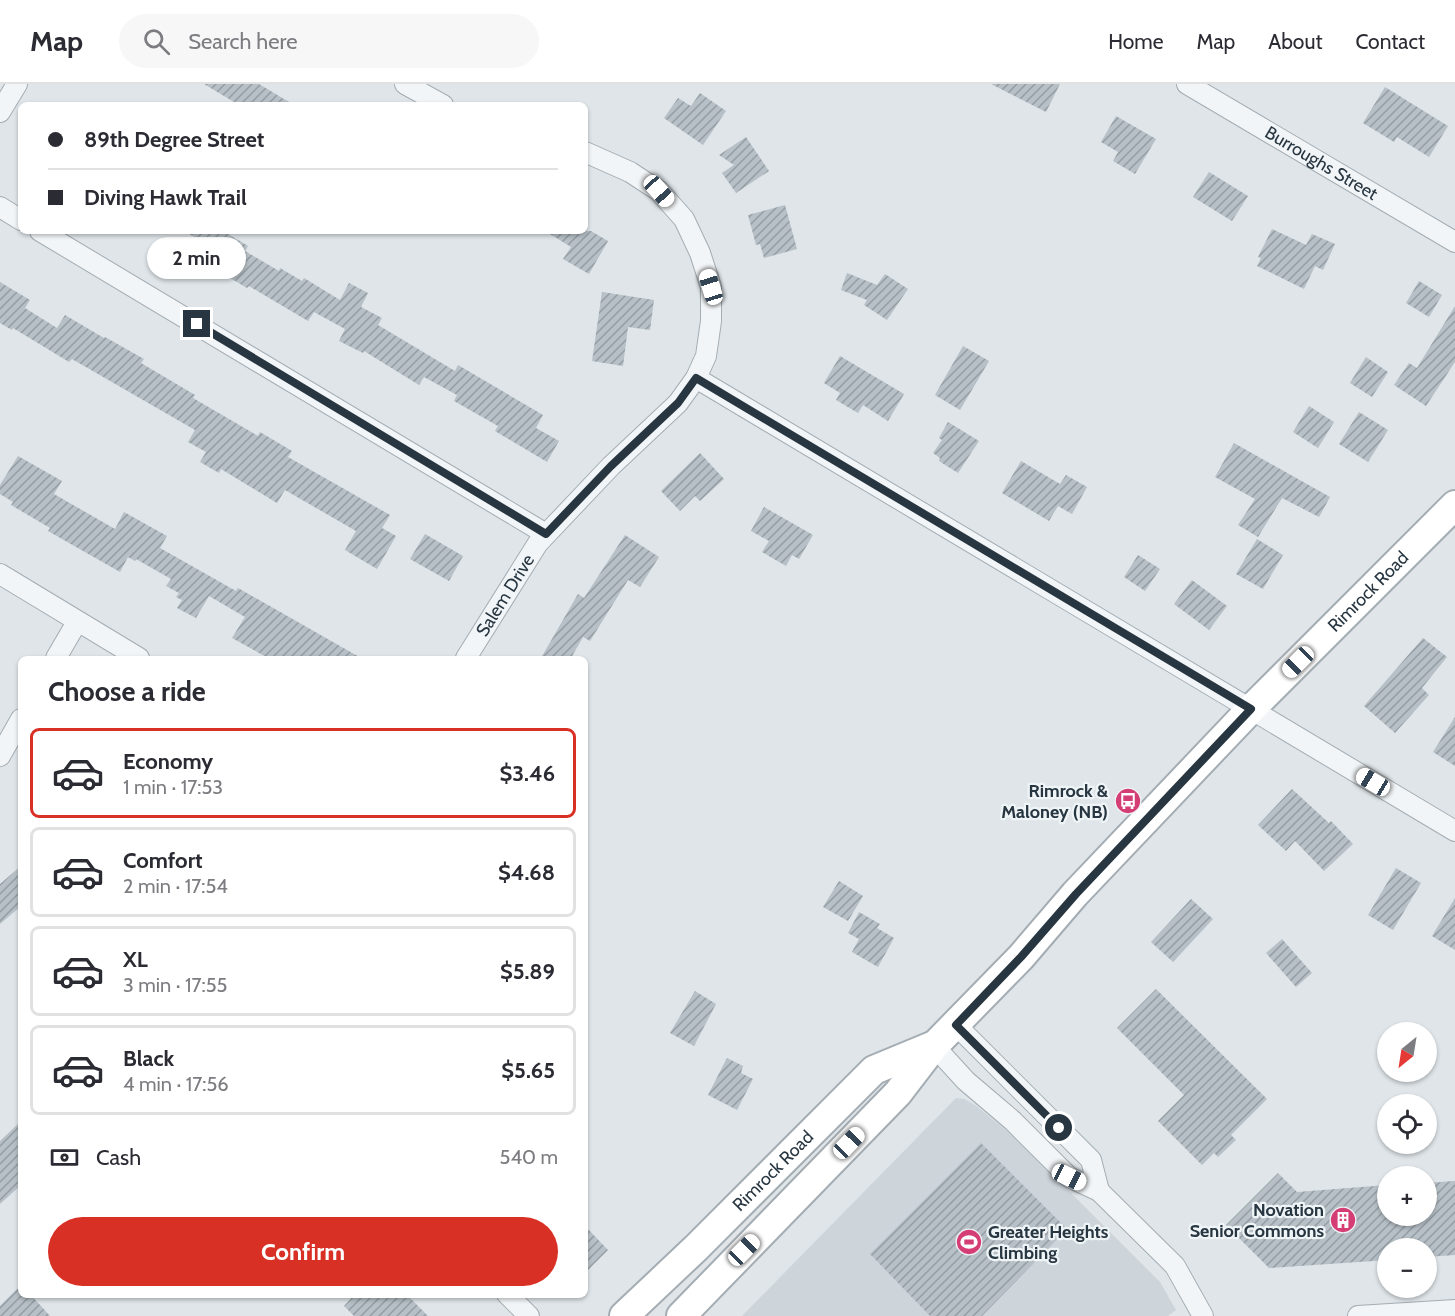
<!DOCTYPE html>
<html lang="en">
<head>
<meta charset="utf-8">
<style>
	:root { --surface:#fff; --page:#f7f7f7; --text:#2b2b33; --muted:#7c7c81; --line:#e1e1e2; --accent:#d93025 }
	body { margin:0; font-family:Cabin,sans-serif; background:var(--page); color:var(--text); height:100vh; display:flex; flex-direction:column; font-size:22px; white-space:nowrap }
	* { box-sizing:border-box; margin:0 }
	p { font-size:20px; color:var(--muted) }
	.icon { flex:none; width:33px; height:33px; fill:none; stroke:currentColor; stroke-width:2; stroke-linecap:round; stroke-linejoin:round }
	.map { position:relative; flex:1; overflow:hidden }
	.drawer { position:absolute; left:18px; top:572px; width:570px; height:642px; display:flex; flex-direction:column; background:var(--surface); border-radius:9px; box-shadow:0 2px 4px #0004 }
	.drawer>* { flex:none }
	.banner { position:absolute; left:18px; top:18px; width:570px; height:132px; border-radius:9px; box-shadow:0 2px 4px #0004; display:grid; align-content:center; height:132px; padding:0 30px; background:var(--surface) }
	.needle { width:39px; rotate:210deg }
	.fabs { position:absolute; left:1377px; top:938px; display:grid; gap:12px }
	.fabs a { display:grid; place-items:center; width:60px; height:60px; border-radius:50%; background:var(--surface); box-shadow:0 2px 4px #0004; font-size:30px }
	.end { position:absolute; width:27px; height:27px; margin:-14px; border:8px solid #273641; background:#fff; box-shadow:0 0 0 3px #fff }
	.from { border-radius:50% }
	.bubble { position:absolute; height:42px; border-radius:21px; background:var(--surface); box-shadow:0 2px 4px #0004; font-size:20px; font-weight:800; line-height:42px; text-align:center }
	.car { position:absolute; width:18px; height:36px; margin:-18px -9px; border-radius:8px; box-shadow:0 0 4px 2px #0007; background:linear-gradient(#fff 24%,#345 0 40%,#fff 0 76%,#345 0 86%,#fff 0) }
	.banner b { display:flex; align-items:center; gap:21px; height:57px; font-size:22px }
	.banner b+b { border-top:2px solid var(--line) }
	.banner i { width:15px; height:15px; background:var(--text) }
	ul { padding:0; list-style:none }
	li { display:flex; align-items:center; gap:18px; height:90px; margin:0 12px 9px; padding:0 18px; border:3px solid var(--line); border-radius:9px }
	li div { flex:1 }
	li b { display:block; font-size:22px }
	li em { font-style:normal; font-weight:800 }
	li.on { border-color:var(--accent) }
	li>.icon { width:54px; height:54px; stroke-width:1.5 }
	h2 { padding:0 30px; font-size:27px; line-height:72px }
	.pay { display:flex; align-items:center; gap:15px; height:66px; padding:0 30px; font-size:22px }
	.pay p { margin-inline-start:auto }
	.button { display:flex; gap:12px; margin-top:auto; padding:12px 30px }
	.button a { flex:1; height:69px; border-radius:36px; background:var(--accent); color:#fff; font-size:24px; font-weight:800; line-height:69px; text-align:center }
	header { display:flex; align-items:center; gap:36px; box-sizing:border-box; height:84px; padding:0 30px; background:var(--surface); border-bottom:2px solid var(--line) }
	header strong { font-size:28px }
	nav { display:flex; gap:33px; margin-inline-start:auto; font-size:21px }
	.search { width:420px; height:54px; background:var(--page); display:flex; align-items:center; gap:15px; box-sizing:border-box; padding:0 21px; border-radius:33px; color:var(--muted); font-size:22px }
	.map>svg:first-child { display:block }
	.built { fill:#cdd5db }
	.building { fill:url(#building-hatch) }
	.lines { fill:none; stroke-linecap:round; stroke-linejoin:round }
	.street-casing { stroke:#a4adb3; stroke-width:22 }
	.secondary-casing { stroke:#a4adb3; stroke-width:32 }
	.street { stroke:#f2f5f7; stroke-width:20 }
	.secondary { stroke:#fff; stroke-width:28 }
	.route { stroke:#273641; stroke-width:8 }
	.labels { text-anchor:middle; stroke-width:4.5; stroke-linejoin:round; paint-order:stroke }
	.street-label { font-size:18px; fill:#273641; stroke:#eff4f7 }
	.poi-label { font-size:18px; font-weight:bold; fill:#273641; stroke:#eff4f7; text-anchor:end }
</style>
</head>
<body>
<header>
<strong>Map</strong>
<div class="search"><svg class="icon" aria-label="search" viewBox="0 0 24 24"><circle cx="10" cy="10" r="6"/><path d="M15 15l6 6"/></svg>Search here</div>
<nav><a>Home</a><a>Map</a><a>About</a><a>Contact</a></nav>
</header>
<div class="map">
<svg width="1455" height="1232" viewBox="0 0 1455 1232">
	<defs>
		<pattern id="building-hatch" width="6" height="6" patternUnits="userSpaceOnUse" patternTransform="scale(1.5)"><rect width="6" height="6" fill="#b6c0c6"/><path d="M-1 1l2-2M0 6l6-6M5 7l2-2" fill="none" stroke="#949da2"/></pattern>
	</defs>
	<rect width="100%" height="100%" fill="#dfe5e9"/>
	<!-- built -->
	<polygon class="built" points="956,1014 964,1015 975,1021 1017,1055 1160,1198 1176,1226 1168,1232 742,1232"/>
	<!-- building -->
	<g class="building">
		<polygon points="204,0 259,0 294,21 239,21"/>
		<polygon points="991,0 1060,0 1046,28"/>
		<polygon points="1385,3 1448,42 1429,73 1397,53 1394,58 1363,39"/>
		<polygon points="700,9 726,27 703,61 664,34 678,14 691,22"/>
		<polygon points="1116,32 1156,55 1135,90 1113,77 1118,68 1101,58"/>
		<polygon points="746,53 769,87 736,109 722,89 734,81 719,71"/>
		<polygon points="1209,88 1248,112 1232,137 1193,113"/>
		<polygon points="785,121 797,165 764,174 760,160 756,161 748,131"/>
		<polygon points="1272,145 1306,161 1312,150 1335,160 1323,186 1315,182 1304,205 1257,182 1261,174 1258,173"/>
		<polygon points="184,147 223,147 248,162 245,167 279,187 280,184 302,197 304,194 340,216 349,199 368,209 361,223 382,234 378,241 455,287 458,281 543,331 536,344 559,357 547,378 495,347 498,342 454,317 457,311 424,293 419,301 364,267 363,269 339,257 345,245 314,228 308,237 249,202 247,204 225,191 227,189 203,175 210,162"/>
		<polygon points="545,147 591,147 608,157 589,190 563,175 571,163"/>
		<polygon points="847,189 877,201 885,190 908,205 887,236 864,221 867,216 841,206"/>
		<polygon points="1419,197 1442,211 1429,233 1406,219"/>
		<polygon points="0,198 30,216 25,224 57,244 65,231 104,254 105,253 144,275 141,279 195,311 193,314 258,352 260,348 292,367 288,373 390,431 382,444 396,452 377,485 345,466 356,447 285,406 277,419 221,385 219,389 200,378 206,368 188,358 195,346 72,275 69,278 13,244 12,246 0,239"/>
		<polygon points="602,208 654,216 650,246 628,243 623,282 592,277"/>
		<polygon points="1455,222 1455,278 1426,322 1394,301 1409,279 1417,284"/>
		<polygon points="963,262 989,277 960,326 935,311"/>
		<polygon points="840,272 904,310 888,337 863,321 858,329 836,316 840,309 824,299"/>
		<polygon points="1366,273 1388,288 1372,313 1350,299"/>
		<polygon points="1309,322 1334,338 1318,364 1293,348"/>
		<polygon points="1359,328 1388,346 1368,378 1339,360"/>
		<polygon points="948,338 979,357 958,389 939,377 940,374 933,369 942,356 939,354"/>
		<polygon points="1234,359 1330,413 1319,433 1282,414 1258,453 1238,441 1255,415 1215,393"/>
		<polygon points="700,369 724,395 700,417 695,412 680,427 661,407"/>
		<polygon points="18,372 62,397 54,410 115,445 124,428 167,452 160,464 236,507 238,504 361,574 268,574 232,554 245,533 209,512 196,534 177,524 182,516 176,513 179,509 166,502 171,495 136,475 135,477 128,473 120,488 48,447 50,444 11,421 13,418 0,410 0,401"/>
		<polygon points="1021,377 1060,400 1066,391 1087,403 1072,430 1058,422 1049,437 1002,409"/>
		<polygon points="764,423 813,451 799,475 792,471 786,482 762,468 769,457 751,447"/>
		<polygon points="425,450 463,472 449,497 410,475"/>
		<polygon points="625,451 659,473 640,503 628,496 590,557 583,553 571,574 541,574 578,510 584,514"/>
		<polygon points="1257,455 1283,471 1263,505 1236,490"/>
		<polygon points="1138,471 1160,485 1145,507 1124,493"/>
		<polygon points="1192,496 1227,522 1209,546 1174,520"/>
		<polygon points="1423,554 1447,573 1422,604 1429,611 1395,649 1364,622"/>
		<polygon points="1455,633 1455,682 1433,668"/>
		<polygon points="1292,705 1329,739 1331,737 1353,760 1324,787 1295,757 1286,767 1258,741"/>
		<polygon points="21,782 21,822 0,840 0,800"/>
		<polygon points="1396,784 1421,799 1393,846 1368,831"/>
		<polygon points="839,797 863,812 848,837 823,823"/>
		<polygon points="1455,814 1455,866 1432,852"/>
		<polygon points="1191,815 1213,835 1173,878 1151,858"/>
		<polygon points="859,828 880,840 877,844 894,854 878,883 852,868 859,855 848,849"/>
		<polygon points="1282,855 1312,889 1296,903 1266,869"/>
		<polygon points="1156,905 1267,1015 1231,1051 1236,1056 1218,1073 1214,1069 1202,1081 1158,1037 1184,1011 1117,944"/>
		<polygon points="695,907 716,920 694,962 670,949"/>
		<polygon points="727,974 743,982 741,989 753,995 737,1026 708,1011"/>
		<polygon points="21,1037 21,1101 0,1120 0,1057"/>
		<polygon points="981,1059 1067,1145 982,1232 930,1232 870,1170"/>
		<polygon points="1278,1089 1297,1108 1388,1101 1388,1131 1426,1131 1426,1099 1455,1097 1455,1171 1426,1173 1426,1164 1388,1164 1388,1176 1269,1184 1226,1141"/>
		<polygon points="585,1142 608,1166 585,1189"/>
		<polygon points="21,1201 21,1210 30,1210 50,1232 0,1232 0,1222"/>
		<polygon points="355,1210 406,1210 428,1232 354,1232 344,1222"/>
	</g>
	<g class="lines">
		<!-- street casing -->
		<g class="street-casing">
			<g id="street">
				<polyline points="405,0 443,21"/>
				<path id="s1" d="M1187,0l268,158"/>
				<polyline points="0,28 17,0"/>
				<polyline points="0,123 21,136"/>
				<polyline points="40,147 546,450"/>
				<polyline points="696,294 1455,747"/>
				<polyline points="0,490 139,574"/>
				<polyline points="56,574 77,538"/>
				<path id="s2" d="M466,574l72,-115 73,-77 67,-63 18,-25 10,-22 5,-35v-34l-11,-34 -16,-34 -25,-28 -29,-19 -45,-20"/>
				<polyline points="0,672 21,635"/>
				<polyline points="956,941 1091,1076 1099,1107"/>
				<polyline points="934,962 966,997 1013,1037 1069,1093 1099,1107 1168,1175 1175,1182 1203,1232"/>
				<polyline points="507,1210 529,1232"/>
				<polyline points="1358,1232 1455,1226"/>
			</g>
		</g>
		<!-- secondary casing -->
		<g class="secondary-casing">
			<g id="secondary">
				<path id="s3" d="M624,1232l72,-68 178,-178 58,-24"/>
				<path id="s4" d="M681,1232l217,-223 36,-47 87,-89 54,-63 176,-185 204,-204"/>
			</g>
		</g>
		<!-- street -->
		<use href="#street" class="street"/>
		<!-- secondary -->
		<use href="#secondary" class="secondary"/>
	</g>
	<g class="lines">
		<!-- route -->
		<polyline class="route" points="197,240 546,450 611,382 678,319 696,294 1251,625 1076,810 1021,873 956,941 1059,1044"/>
	</g>
	<!-- icons -->
	<defs>
		<g id="bus-disc" transform="scale(1.35)"><circle r="9.5" fill="#d53d75" stroke="#eff4f7"/><path d="M-5-6H5V4H4V6H2V4H-2V6H-4V4H-5ZM-3.5-4V0h7V-4ZM-3.5 1.2v1.5H-2V1.2ZM2 1.2v1.5H3.5V1.2Z" fill="#fff"/></g>
		<g id="building-disc" transform="scale(1.35)"><circle r="9.5" fill="#d53d75" stroke="#eff4f7"/><path d="M-4-6H4V6H1V3H-1V6H-4ZM-2.5-4.3h1.7v1.8h-1.7ZM.8-4.3h1.7v1.8H.8ZM-2.5-1h1.7V.8h-1.7ZM.8-1h1.7V.8H.8Z" fill="#fff"/></g>
		<g id="stadium-disc" transform="scale(1.35)"><circle r="9.5" fill="#d53d75" stroke="#eff4f7"/><path d="M0-5a6.5 5 0 1 0 0 10a6.5 5 0 1 0 0-10ZM-3.5-1.8h7v3.6h-7Z" fill="#fff"/></g>
	</defs>
	<g fill-rule="evenodd">
		<use href="#bus-disc" x="1128" y="717"/>
		<use href="#building-disc" x="1343" y="1136"/>
		<use href="#stadium-disc" x="969" y="1158"/>
	</g>
	<g class="labels">
		<!-- street labels -->
		<g class="street-label">
			<text dy="6" stroke="none"><textPath href="#s1" startOffset="156">Burroughs Street</textPath></text>
			<text dy="6" stroke="none"><textPath href="#s4" startOffset="999">Rimrock Road</textPath></text>
			<text dy="6" stroke="none"><textPath href="#s2" startOffset="74">Salem Drive</textPath></text>
			<text dy="6" stroke="none"><textPath href="#s3" startOffset="208">Rimrock Road</textPath></text>
		</g>
		<!-- poi labels -->
		<g class="poi-label">
			<text x="1108" y="713">Rimrock &amp;<tspan x="1108" dy="21">Maloney (NB)</tspan></text>
			<text x="1324" y="1132">Novation<tspan x="1324" dy="21">Senior Commons</tspan></text>
			<text x="988" y="1154" text-anchor="start">Greater Heights<tspan x="988" dy="21">Climbing</tspan></text>
		</g>
	</g>
</svg>
<div class="fabs">
<a><svg class="needle" viewBox="-14 -14 28 28"><path d="M0-13l5 13h-10z" fill="#e53935"/><path d="M0 13l5-13h-10z" fill="#7c7c81"/></svg></a>
<a><svg class="icon" aria-label="locate" viewBox="0 0 24 24"><circle cx="12" cy="12" r="6"/><path d="M12 2v4M12 18v4M2 12h4M18 12h4"/></svg></a>
<a>+</a>
<a>−</a>
</div>
<i class="end from" style="left:1059px;top:1044px"></i>
<i class="end" style="left:197px;top:240px"></i>
<div class="bubble" style="left:147px;top:153px;width:99px">2 min</div>
<i class="car" style="left:659px;top:107px;rotate:138deg"></i>
<i class="car" style="left:711px;top:203px;rotate:343deg"></i>
<i class="car" style="left:1298px;top:578px;rotate:225deg"></i>
<i class="car" style="left:1373px;top:698px;rotate:301deg"></i>
<i class="car" style="left:849px;top:1059px;rotate:44deg"></i>
<i class="car" style="left:1069px;top:1093px;rotate:116deg"></i>
<i class="car" style="left:744px;top:1166px;rotate:45deg"></i>
<div class="banner">
<b><i class="from"></i>89th Degree Street</b>
<b><i></i>Diving Hawk Trail</b>
</div>
<section class="drawer">
<h2>Choose a ride</h2>
<ul>
<li class="on"><svg class="icon" aria-label="car" viewBox="0 0 24 24"><path d="M5 17H2v-5l4-1 3-4h7l3 4 3 1v5h-3M9 17h6M6 11h13"/><circle cx="7" cy="17" r="2"/><circle cx="17" cy="17" r="2"/></svg><div><b>Economy</b><p>1 min · 17:53</p></div><em>$3.46</em></li>
<li><svg class="icon" aria-label="car" viewBox="0 0 24 24"><path d="M5 17H2v-5l4-1 3-4h7l3 4 3 1v5h-3M9 17h6M6 11h13"/><circle cx="7" cy="17" r="2"/><circle cx="17" cy="17" r="2"/></svg><div><b>Comfort</b><p>2 min · 17:54</p></div><em>$4.68</em></li>
<li><svg class="icon" aria-label="car" viewBox="0 0 24 24"><path d="M5 17H2v-5l4-1 3-4h7l3 4 3 1v5h-3M9 17h6M6 11h13"/><circle cx="7" cy="17" r="2"/><circle cx="17" cy="17" r="2"/></svg><div><b>XL</b><p>3 min · 17:55</p></div><em>$5.89</em></li>
<li><svg class="icon" aria-label="car" viewBox="0 0 24 24"><path d="M5 17H2v-5l4-1 3-4h7l3 4 3 1v5h-3M9 17h6M6 11h13"/><circle cx="7" cy="17" r="2"/><circle cx="17" cy="17" r="2"/></svg><div><b>Black</b><p>4 min · 17:56</p></div><em>$5.65</em></li>
</ul>
<div class="pay"><svg class="icon" aria-label="cash" viewBox="0 0 24 24"><path d="M3 7h18v10H3z"/><circle cx="12" cy="12" r="2"/></svg>Cash<p>540 m</p></div>
<div class="button"><a>Confirm</a></div>
</section>
</div>
</body>
</html>
